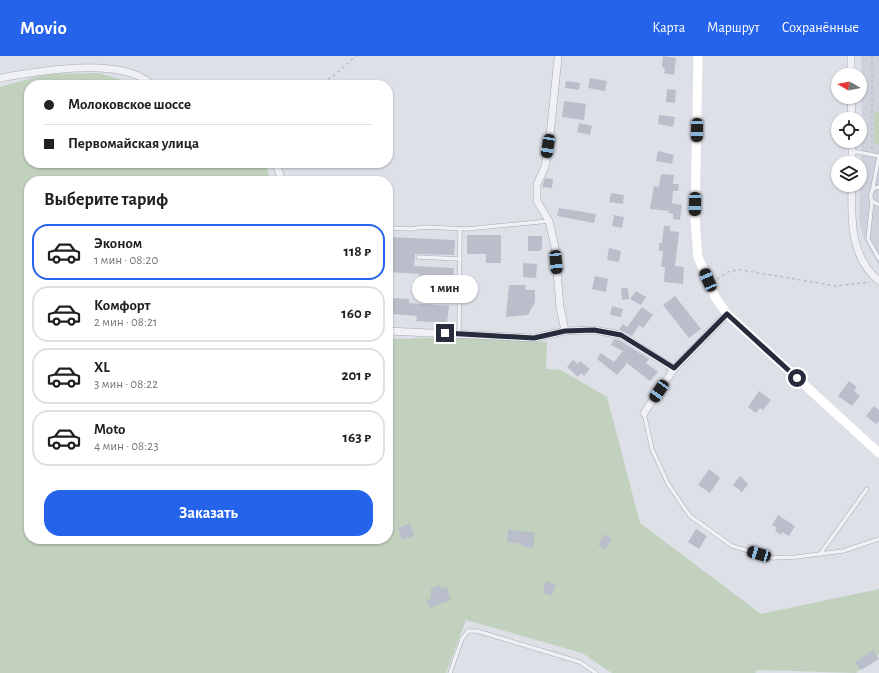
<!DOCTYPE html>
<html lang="ru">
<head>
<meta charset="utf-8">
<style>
	:root { --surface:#fff; --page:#f2f2f2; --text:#202124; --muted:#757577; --line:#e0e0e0; --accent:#2563eb }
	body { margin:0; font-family:"Alegreya Sans",sans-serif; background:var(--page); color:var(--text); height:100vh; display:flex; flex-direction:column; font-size:15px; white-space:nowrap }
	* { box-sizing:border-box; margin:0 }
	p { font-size:13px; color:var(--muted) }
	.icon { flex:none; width:22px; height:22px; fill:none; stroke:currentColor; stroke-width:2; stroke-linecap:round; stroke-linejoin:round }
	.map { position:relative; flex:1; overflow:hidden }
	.side { position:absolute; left:24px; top:120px; width:369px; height:368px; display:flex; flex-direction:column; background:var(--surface); border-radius:16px; box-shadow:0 1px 3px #0004 }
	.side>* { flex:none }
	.guide { position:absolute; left:24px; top:24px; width:369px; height:88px; border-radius:16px; box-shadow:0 1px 3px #0004; display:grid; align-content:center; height:88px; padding:0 20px; background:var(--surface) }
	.needle { width:26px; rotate:279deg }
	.fabs { position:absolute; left:831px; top:12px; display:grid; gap:8px }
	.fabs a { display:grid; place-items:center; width:36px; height:36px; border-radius:50%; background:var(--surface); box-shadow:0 1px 3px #0004; font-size:20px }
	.end { position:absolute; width:18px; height:18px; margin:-9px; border:5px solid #272c3d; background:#fff; box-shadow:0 0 0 2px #fff }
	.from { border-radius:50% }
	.bubble { position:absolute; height:28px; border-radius:14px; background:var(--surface); box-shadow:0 1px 3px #0004; font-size:13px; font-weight:700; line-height:28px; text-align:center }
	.car { position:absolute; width:12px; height:24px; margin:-12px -6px; border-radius:5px; box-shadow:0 0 3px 1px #0007; background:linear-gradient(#222 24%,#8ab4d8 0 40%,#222 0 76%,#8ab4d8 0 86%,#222 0) }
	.guide b { display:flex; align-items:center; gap:14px; height:38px; font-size:15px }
	.guide b+b { border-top:1px solid var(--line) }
	.guide i { width:10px; height:10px; background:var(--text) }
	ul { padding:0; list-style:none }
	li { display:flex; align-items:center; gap:12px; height:56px; margin:0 8px 6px; padding:0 12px; border:2px solid var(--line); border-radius:16px }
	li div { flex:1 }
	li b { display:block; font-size:15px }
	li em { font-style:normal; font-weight:700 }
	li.selected { border-color:var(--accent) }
	li>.icon { width:36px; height:36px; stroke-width:1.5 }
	h2 { padding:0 20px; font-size:18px; line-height:48px }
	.button { display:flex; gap:8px; margin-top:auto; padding:8px 20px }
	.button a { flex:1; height:46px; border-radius:16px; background:var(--accent); color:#fff; font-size:16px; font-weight:700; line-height:46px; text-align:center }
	header { display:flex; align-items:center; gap:24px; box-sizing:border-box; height:56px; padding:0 20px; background:var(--accent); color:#fff }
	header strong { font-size:19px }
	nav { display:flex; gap:22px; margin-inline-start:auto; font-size:14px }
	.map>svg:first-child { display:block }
	.built { fill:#cfd2dc }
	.green { fill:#c1d1be }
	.building { fill:#babeca }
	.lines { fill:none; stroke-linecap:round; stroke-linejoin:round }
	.lane-casing { stroke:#a6aab4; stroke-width:4.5 }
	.street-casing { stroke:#a6aab4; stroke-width:8 }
	.path { stroke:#bcbec5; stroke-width:1.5; stroke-dasharray:3 3; stroke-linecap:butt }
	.lane { stroke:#f0f1f5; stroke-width:3.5 }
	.street { stroke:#f0f1f5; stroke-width:7 }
	.secondary { stroke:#fff; stroke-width:9 }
	.route { stroke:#272c3d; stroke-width:5 }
</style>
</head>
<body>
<header>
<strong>Movio</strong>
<nav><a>Карта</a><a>Маршрут</a><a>Сохранённые</a></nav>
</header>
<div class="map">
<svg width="879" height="617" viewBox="0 0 879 617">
	<rect width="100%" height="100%" fill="#dde0e7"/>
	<!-- built -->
	<polygon class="built" points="861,0 879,0 879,209 864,183 859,163 862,70"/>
	<!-- green -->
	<g class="green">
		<polygon points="99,17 139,29 29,29 29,107 266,107 270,125 29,125 29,483 388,483 388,283 461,281 547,286 546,313 561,314 607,341 640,467 761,558 879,533 879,598 856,617 758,614 755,617 612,617 582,597 466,564 446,617 0,617 0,31 46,18"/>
		<polygon points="874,56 879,56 879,89 874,88"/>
	</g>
	<!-- building -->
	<g class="building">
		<polygon points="663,0 676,2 674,19 664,17 665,12 662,11"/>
		<polygon points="590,22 607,25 605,35 588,32"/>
		<polygon points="566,25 580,27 579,34 565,32"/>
		<polygon points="667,33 676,34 675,47 666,46"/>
		<polygon points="564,45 586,48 584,64 562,61"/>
		<polygon points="659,59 675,61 673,71 658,68"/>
		<polygon points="579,67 592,70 590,79 577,76"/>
		<polygon points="658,95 674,99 672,108 656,105"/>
		<polygon points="661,118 674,119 673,128 679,128 678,135 673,135 672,147 682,149 680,164 673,163 673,158 668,157 669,155 650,153 654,130 659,131"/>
		<polygon points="545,122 553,123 552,132 542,131"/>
		<polygon points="611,137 624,139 623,148 609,146"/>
		<polygon points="559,152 596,158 594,167 557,160"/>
		<polygon points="614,159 624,161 622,172 612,170"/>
		<polygon points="664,170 670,170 670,175 679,176 675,210 684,211 683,228 664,226 665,211 661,211 663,195 659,195 659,187 662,187"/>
		<polygon points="467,179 501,179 501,207 486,207 486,198 467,198"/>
		<polygon points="528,180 542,180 542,192 540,195 528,195"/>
		<polygon points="388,181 455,184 454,199 418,198 415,198 415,200 414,210 454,212 453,227 419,225 419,218 388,216"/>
		<polygon points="609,192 621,195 619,206 607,204"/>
		<polygon points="523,207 537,208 536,222 523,221"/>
		<polygon points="595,220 608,223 606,236 592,233"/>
		<polygon points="509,229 526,229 525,234 535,234 535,246 528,259 506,261"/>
		<polygon points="621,232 628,232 629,243 622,244"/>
		<polygon points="636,235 646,241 641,249 630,243"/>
		<polygon points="675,240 701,273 689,282 663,249"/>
		<polygon points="393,242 409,243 409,247 449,250 447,267 416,265 417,260 392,258"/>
		<polygon points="612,250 623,253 621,261 610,259"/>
		<polygon points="642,251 653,259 643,272 639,269 632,280 619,273 623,268 627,271"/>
		<polygon points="614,283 619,284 649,303 646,307 658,316 650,325 627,307 617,319 597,303 601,297 614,306 623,295 611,289"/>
		<polygon points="573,304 578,308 580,305 590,313 584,320 581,317 578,321 567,311"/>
		<polygon points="849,325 857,331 854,335 860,340 852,350 838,340"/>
		<polygon points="759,335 771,344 763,354 760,352 756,357 748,351"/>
		<polygon points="874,350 879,354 879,365 876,368 866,360"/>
		<polygon points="709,413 720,422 710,437 698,429"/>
		<polygon points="740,420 748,428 742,436 733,429"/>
		<polygon points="778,459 795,470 789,480 782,476 781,479 775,475 777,472 772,469"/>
		<polygon points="410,467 414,480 402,484 398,472"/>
		<polygon points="508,473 535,477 533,492 522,490 522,488 507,486"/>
		<polygon points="696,473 707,480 699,493 688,486"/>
		<polygon points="605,478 612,483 605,493 598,489"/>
		<polygon points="546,525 556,528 552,540 543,537"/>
		<polygon points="440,529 442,532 447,531 451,544 430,552 427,544 431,542 431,532"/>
		<polygon points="873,594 879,603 861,614 855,606"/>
	</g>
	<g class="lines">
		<!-- lane casing -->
		<g class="lane-casing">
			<g id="lane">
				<polyline points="852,95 879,100"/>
				<path d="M879,131c-7,1 -10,7 -7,14l7,4"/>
				<polyline points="872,136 879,100"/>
				<polyline points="872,145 868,183 879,203"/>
				<polyline points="388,172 411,173 424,171 467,173 549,165"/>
				<polyline points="418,201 460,203"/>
				<polyline points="459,278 460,173"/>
				<polyline points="644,357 652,393 668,428 690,460 732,490 773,502 796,501 843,495 879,483"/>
				<polyline points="820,498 867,433"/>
				<polyline points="450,617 462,583 468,575 477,575 580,606 596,617"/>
			</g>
		</g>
		<!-- street casing -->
		<g class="street-casing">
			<g id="street">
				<polyline points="851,0 851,19"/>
				<polyline points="558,2 550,79 545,111 537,128 537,145 549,165 555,191 560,251 565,275"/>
				<path d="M0,22c39,-7 122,-22 152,7"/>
				<polyline points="851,41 852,63"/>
				<polyline points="276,107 282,125"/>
				<polyline points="852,107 852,85"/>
				<path d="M852,129c-1,34 -2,72 27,96"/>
				<polyline points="388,275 534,282 565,275 594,274 621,279 674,313"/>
				<polyline points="644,357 674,313 727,258"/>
			</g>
		</g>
		<!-- path -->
		<g class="path">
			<polyline points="872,0 872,94"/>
			<polyline points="317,29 332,21 356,0"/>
			<polyline points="717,223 730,215 741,214 836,230 870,226"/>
		</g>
		<!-- lane -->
		<use href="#lane" class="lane"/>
		<!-- street -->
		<use href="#street" class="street"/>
		<!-- secondary -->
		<polyline class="secondary" points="698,0 695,163 698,201 715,241 727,258 879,397"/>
	</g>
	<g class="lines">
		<!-- route -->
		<polyline class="route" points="445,277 534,282 565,275 594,274 621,279 674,312 727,258 797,322"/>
	</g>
</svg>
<div class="fabs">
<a><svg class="needle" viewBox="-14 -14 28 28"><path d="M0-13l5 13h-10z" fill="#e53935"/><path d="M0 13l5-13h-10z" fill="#757577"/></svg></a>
<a><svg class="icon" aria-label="locate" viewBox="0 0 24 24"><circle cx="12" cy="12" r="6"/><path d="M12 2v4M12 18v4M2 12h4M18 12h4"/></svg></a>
<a><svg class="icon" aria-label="layers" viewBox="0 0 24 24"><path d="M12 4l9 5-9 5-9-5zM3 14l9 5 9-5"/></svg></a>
</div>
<i class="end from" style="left:797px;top:322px"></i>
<i class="end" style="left:445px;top:277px"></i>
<div class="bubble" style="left:412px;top:219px;width:66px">1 мин</div>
<i class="car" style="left:697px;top:74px;rotate:181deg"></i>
<i class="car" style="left:548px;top:90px;rotate:189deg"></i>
<i class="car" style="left:695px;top:148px;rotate:181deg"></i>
<i class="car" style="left:556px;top:206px;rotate:175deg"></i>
<i class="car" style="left:708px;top:224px;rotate:337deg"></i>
<i class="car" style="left:659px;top:335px;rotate:214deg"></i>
<i class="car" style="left:759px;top:498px;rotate:286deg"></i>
<div class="guide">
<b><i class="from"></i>Молоковское шоссе</b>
<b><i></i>Первомайская улица</b>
</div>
<section class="side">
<h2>Выберите тариф</h2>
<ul>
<li class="selected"><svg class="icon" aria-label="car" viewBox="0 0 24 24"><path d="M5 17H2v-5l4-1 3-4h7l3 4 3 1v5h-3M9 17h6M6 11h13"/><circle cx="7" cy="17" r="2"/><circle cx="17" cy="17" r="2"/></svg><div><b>Эконом</b><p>1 мин · 08:20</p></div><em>118 ₽</em></li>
<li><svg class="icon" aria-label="car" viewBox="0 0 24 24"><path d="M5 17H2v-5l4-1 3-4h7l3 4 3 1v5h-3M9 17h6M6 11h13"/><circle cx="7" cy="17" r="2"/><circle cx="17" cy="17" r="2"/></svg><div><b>Комфорт</b><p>2 мин · 08:21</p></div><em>160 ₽</em></li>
<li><svg class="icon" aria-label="car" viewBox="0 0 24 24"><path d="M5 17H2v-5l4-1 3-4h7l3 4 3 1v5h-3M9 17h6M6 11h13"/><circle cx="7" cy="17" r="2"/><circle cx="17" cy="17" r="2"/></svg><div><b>XL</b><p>3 мин · 08:22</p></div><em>201 ₽</em></li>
<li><svg class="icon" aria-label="car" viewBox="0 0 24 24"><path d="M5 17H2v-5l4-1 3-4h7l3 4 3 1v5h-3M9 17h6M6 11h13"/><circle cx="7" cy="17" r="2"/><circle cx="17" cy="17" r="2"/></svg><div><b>Moto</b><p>4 мин · 08:23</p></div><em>163 ₽</em></li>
</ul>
<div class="button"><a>Заказать</a></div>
</section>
</div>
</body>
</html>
